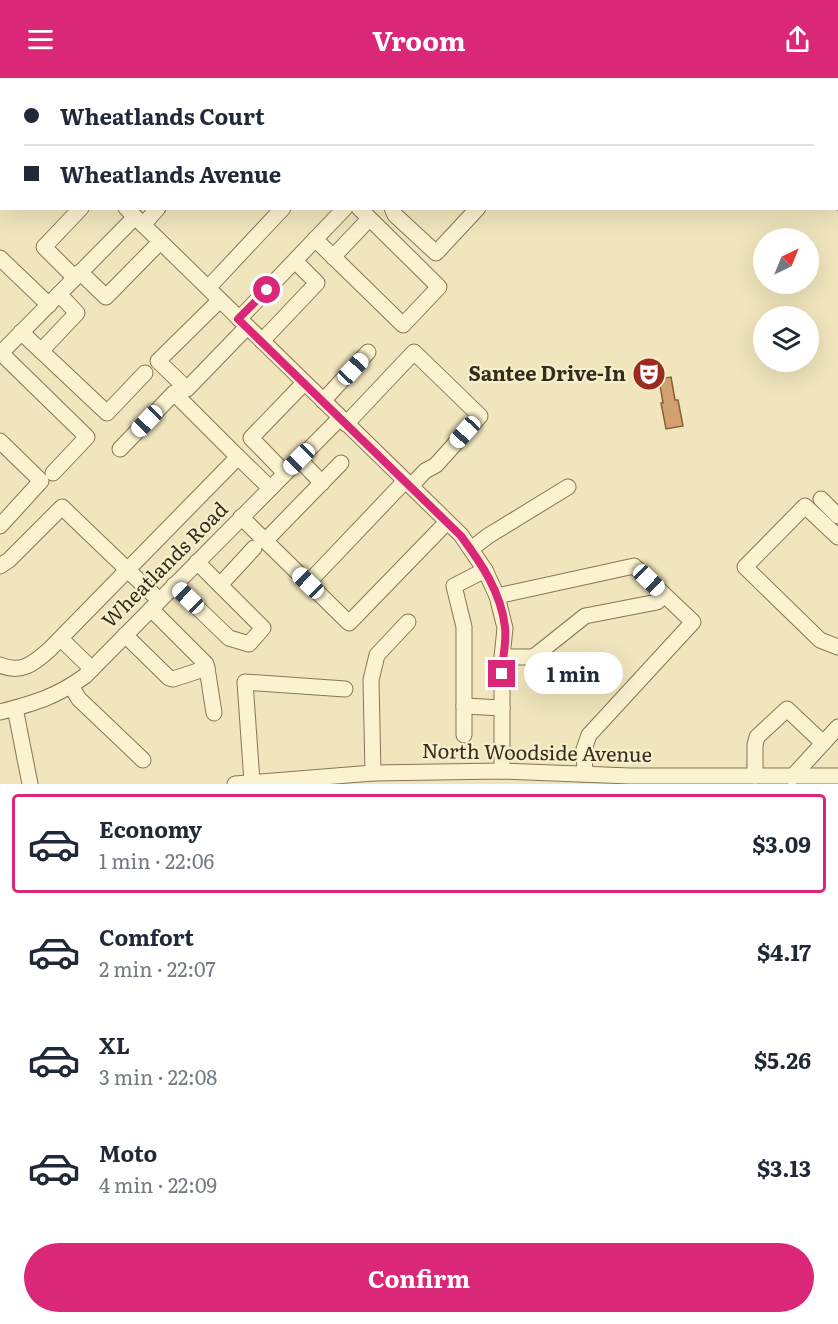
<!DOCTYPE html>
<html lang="en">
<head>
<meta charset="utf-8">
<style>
	:root { --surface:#fff; --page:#f2f2f3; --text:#1f2937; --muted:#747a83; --line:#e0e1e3; --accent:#db2777 }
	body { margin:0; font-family:Literata,serif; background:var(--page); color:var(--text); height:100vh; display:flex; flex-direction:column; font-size:22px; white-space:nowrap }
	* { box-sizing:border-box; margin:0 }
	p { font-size:20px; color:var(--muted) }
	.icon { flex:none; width:33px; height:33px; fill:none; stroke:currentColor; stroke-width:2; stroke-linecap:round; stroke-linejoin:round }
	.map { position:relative; height:706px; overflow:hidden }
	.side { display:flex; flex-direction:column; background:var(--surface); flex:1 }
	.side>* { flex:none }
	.hud { position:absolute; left:0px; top:0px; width:838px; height:132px; box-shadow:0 6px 24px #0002; display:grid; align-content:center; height:132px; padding:0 24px; background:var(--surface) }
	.needle { width:39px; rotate:43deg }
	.fabs { position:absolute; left:753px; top:150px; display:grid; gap:12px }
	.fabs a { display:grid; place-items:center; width:66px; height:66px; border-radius:50%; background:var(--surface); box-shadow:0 6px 24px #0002; font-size:30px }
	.end { position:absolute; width:27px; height:27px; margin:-14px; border:8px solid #db2777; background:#fff; box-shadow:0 0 0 3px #fff }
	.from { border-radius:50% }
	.bubble { position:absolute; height:42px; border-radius:21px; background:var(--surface); box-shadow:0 6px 24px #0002; font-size:20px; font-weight:700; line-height:42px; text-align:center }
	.car { position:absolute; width:18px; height:36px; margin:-18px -9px; border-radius:8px; box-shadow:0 0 4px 2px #0007; background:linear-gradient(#fff 24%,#345 0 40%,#fff 0 76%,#345 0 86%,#fff 0) }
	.hud b { display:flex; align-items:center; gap:21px; height:57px; font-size:22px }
	.hud b+b { border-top:2px solid var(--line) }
	.hud i { width:15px; height:15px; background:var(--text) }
	ul { padding:10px 0 0; list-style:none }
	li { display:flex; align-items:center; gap:18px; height:99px; margin:0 12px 9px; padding:0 12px; border:3px solid transparent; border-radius:6px }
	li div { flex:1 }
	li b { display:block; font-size:22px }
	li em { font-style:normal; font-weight:700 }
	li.selected { border-color:var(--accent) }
	li>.icon { width:54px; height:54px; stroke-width:1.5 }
	.primary-button { display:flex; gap:12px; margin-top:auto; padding:12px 24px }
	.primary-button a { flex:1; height:69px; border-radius:36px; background:var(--accent); color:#fff; font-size:24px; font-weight:700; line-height:69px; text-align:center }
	header { display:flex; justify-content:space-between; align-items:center; height:78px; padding:0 24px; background:var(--accent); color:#fff; font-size:27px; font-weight:700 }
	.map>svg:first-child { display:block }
	.water { fill:#a0c1ba; stroke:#688f89; stroke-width:1.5 }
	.building { fill:#d1a16f; stroke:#896039; stroke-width:1.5 }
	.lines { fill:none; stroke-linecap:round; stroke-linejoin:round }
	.minor-casing { stroke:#897555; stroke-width:17 }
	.minor { stroke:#fbf2d0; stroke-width:15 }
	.route { stroke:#db2777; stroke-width:8 }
	.labels { text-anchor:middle; stroke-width:4.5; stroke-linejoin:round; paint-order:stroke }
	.poi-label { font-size:20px; font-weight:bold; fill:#372b1b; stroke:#f7efcc; text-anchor:end }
	.street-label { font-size:20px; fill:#372b1b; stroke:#f7efcc }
</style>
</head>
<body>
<header><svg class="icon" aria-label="menu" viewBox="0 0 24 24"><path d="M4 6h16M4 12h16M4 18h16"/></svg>Vroom<svg class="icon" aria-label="share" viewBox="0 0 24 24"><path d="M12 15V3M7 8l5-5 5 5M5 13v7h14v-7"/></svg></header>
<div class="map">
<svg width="838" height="706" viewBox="0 0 838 706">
	<rect width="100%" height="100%" fill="#f0e5bc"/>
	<!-- water -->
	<polygon class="water" points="682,0 838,0 838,132 835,131 837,130 837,2"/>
	<!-- building -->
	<polygon class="building" points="671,299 675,322 678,322 683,348 666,351 661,325 663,325 659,301"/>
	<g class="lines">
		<!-- minor casing -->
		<g class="minor-casing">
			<g id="minor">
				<polyline points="192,0 193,2"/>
				<polyline points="209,0 211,2"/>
				<polyline points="357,0 362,2"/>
				<polyline points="108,2 110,0"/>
				<polyline points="249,2 250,0"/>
				<polyline points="284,2 285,0"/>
				<polyline points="0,6 2,4"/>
				<polyline points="0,74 2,75"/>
				<polyline points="126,130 461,457 485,492 497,518 505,550 502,579 502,693"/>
				<polyline points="392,130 395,137 436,175 478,130"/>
				<polyline points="143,147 158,130"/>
				<polyline points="315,161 403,247 439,209 359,130"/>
				<polyline points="333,179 369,141"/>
				<polyline points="0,180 49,227"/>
				<polyline points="80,194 106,219 160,164"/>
				<polyline points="75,200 44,169 81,130"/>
				<polyline points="208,210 283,130"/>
				<polyline points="220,222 158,283 187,311 247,249"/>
				<polyline points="239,241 345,130"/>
				<polyline points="21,254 107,335 145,295"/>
				<polyline points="262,263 317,205 295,183"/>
				<polyline points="41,273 77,235 59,216"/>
				<polyline points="1,275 87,359 53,395"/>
				<polyline points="0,276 135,139"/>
				<polyline points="323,323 368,274"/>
				<polyline points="346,346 414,274 480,338 436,387 425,393 411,408"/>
				<polyline points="0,363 41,403 0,448"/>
				<polyline points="120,371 174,315 238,379"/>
				<polyline points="299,381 322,405"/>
				<polyline points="285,395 251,360 304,305"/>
				<polyline points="821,421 838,438"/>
				<polyline points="241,439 349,545 447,444"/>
				<polyline points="838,459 805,428 745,489 820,562 838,569"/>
				<polyline points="265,463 341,385"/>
				<polyline points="471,471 488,458 568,409"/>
				<polyline points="0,488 9,482 62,429 159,522"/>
				<polyline points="308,505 405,403"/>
				<polyline points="174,507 229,560 249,566 263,550 197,484"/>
				<polyline points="220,507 254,470"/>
				<polyline points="497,518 634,488 693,544 589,657 584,671 585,696"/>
				<polyline points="125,557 169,600 173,601 207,590 206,586 151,531"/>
				<polyline points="61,561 92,591"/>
				<polyline points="502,579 532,579 536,577 585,538 657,524 664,517"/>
				<path d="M0,587c21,9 33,-1 49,-15l189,-193 32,31"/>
				<polyline points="207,590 214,635"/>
				<polyline points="71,608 79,621 143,682"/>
				<polyline points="464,628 464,549 454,508 485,492"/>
				<polyline points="15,630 30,706"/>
				<path d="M0,634c35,-9 56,-15 85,-36l255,-258"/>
				<polyline points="464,657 464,628 502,630"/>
				<polyline points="373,695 371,602 377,577 408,544"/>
				<polyline points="755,698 755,667 757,659 787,631 823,665"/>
				<polyline points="792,699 838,649"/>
				<polyline points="252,704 245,604 345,611"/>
				<polyline points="235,706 373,695 502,693 630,698 838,698"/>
			</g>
		</g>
		<!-- minor -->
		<use href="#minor" class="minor"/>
	</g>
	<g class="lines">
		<!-- route -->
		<path class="route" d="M267,212l-29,29 223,217c20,27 40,56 44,91 2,15 -3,32 -3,47"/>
	</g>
	<!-- icons -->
	<defs>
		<g id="theatre-disc" transform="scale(1.725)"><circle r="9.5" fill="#9b2b21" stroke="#f7efcc"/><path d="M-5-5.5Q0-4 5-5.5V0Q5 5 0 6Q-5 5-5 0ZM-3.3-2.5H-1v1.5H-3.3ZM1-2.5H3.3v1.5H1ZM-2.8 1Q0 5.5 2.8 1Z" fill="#fff"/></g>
	</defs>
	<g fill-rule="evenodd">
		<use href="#theatre-disc" x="649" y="296"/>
	</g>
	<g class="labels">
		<!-- poi labels -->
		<g class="poi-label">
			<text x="626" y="303">Santee Drive-In</text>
		</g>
		<!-- street labels -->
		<g class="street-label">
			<text transform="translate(165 487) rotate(-45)" y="7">Wheatlands Road</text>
			<text transform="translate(537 675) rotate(1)" y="7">North Woodside Avenue</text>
		</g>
	</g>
</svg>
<div class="fabs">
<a><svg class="needle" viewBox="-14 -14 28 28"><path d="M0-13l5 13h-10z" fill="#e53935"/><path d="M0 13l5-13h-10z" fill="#747a83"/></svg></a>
<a><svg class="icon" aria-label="layers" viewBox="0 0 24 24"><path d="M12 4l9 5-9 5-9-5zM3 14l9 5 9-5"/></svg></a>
</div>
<i class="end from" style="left:267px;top:212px"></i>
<i class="end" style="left:502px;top:596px"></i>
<div class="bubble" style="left:524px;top:574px;width:99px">1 min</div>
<i class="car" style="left:353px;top:291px;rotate:43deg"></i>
<i class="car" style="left:147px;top:343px;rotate:224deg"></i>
<i class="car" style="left:465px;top:354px;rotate:222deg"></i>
<i class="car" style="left:299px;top:381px;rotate:225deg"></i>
<i class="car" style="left:649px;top:502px;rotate:134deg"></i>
<i class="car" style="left:308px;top:505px;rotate:314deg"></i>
<i class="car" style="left:188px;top:520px;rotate:314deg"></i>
<div class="hud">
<b><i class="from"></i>Wheatlands Court</b>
<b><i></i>Wheatlands Avenue</b>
</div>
</div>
<section class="side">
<ul>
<li class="selected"><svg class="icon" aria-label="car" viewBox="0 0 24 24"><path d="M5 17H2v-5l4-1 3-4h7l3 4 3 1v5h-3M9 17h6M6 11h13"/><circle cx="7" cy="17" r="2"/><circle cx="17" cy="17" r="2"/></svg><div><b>Economy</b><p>1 min · 22:06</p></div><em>$3.09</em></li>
<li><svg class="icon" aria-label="car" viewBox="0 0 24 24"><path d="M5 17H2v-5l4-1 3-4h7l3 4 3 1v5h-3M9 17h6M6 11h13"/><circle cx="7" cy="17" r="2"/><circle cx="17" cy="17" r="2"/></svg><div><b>Comfort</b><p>2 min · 22:07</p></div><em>$4.17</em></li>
<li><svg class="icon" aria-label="car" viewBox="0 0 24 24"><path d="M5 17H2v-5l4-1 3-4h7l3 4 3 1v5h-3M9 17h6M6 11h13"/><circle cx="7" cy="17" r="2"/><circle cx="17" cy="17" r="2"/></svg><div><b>XL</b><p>3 min · 22:08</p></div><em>$5.26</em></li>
<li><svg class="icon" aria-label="car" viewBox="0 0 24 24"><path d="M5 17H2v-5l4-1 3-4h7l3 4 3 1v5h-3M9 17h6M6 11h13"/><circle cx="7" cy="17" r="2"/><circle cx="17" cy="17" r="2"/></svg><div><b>Moto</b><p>4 min · 22:09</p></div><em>$3.13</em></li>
</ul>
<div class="primary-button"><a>Confirm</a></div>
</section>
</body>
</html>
